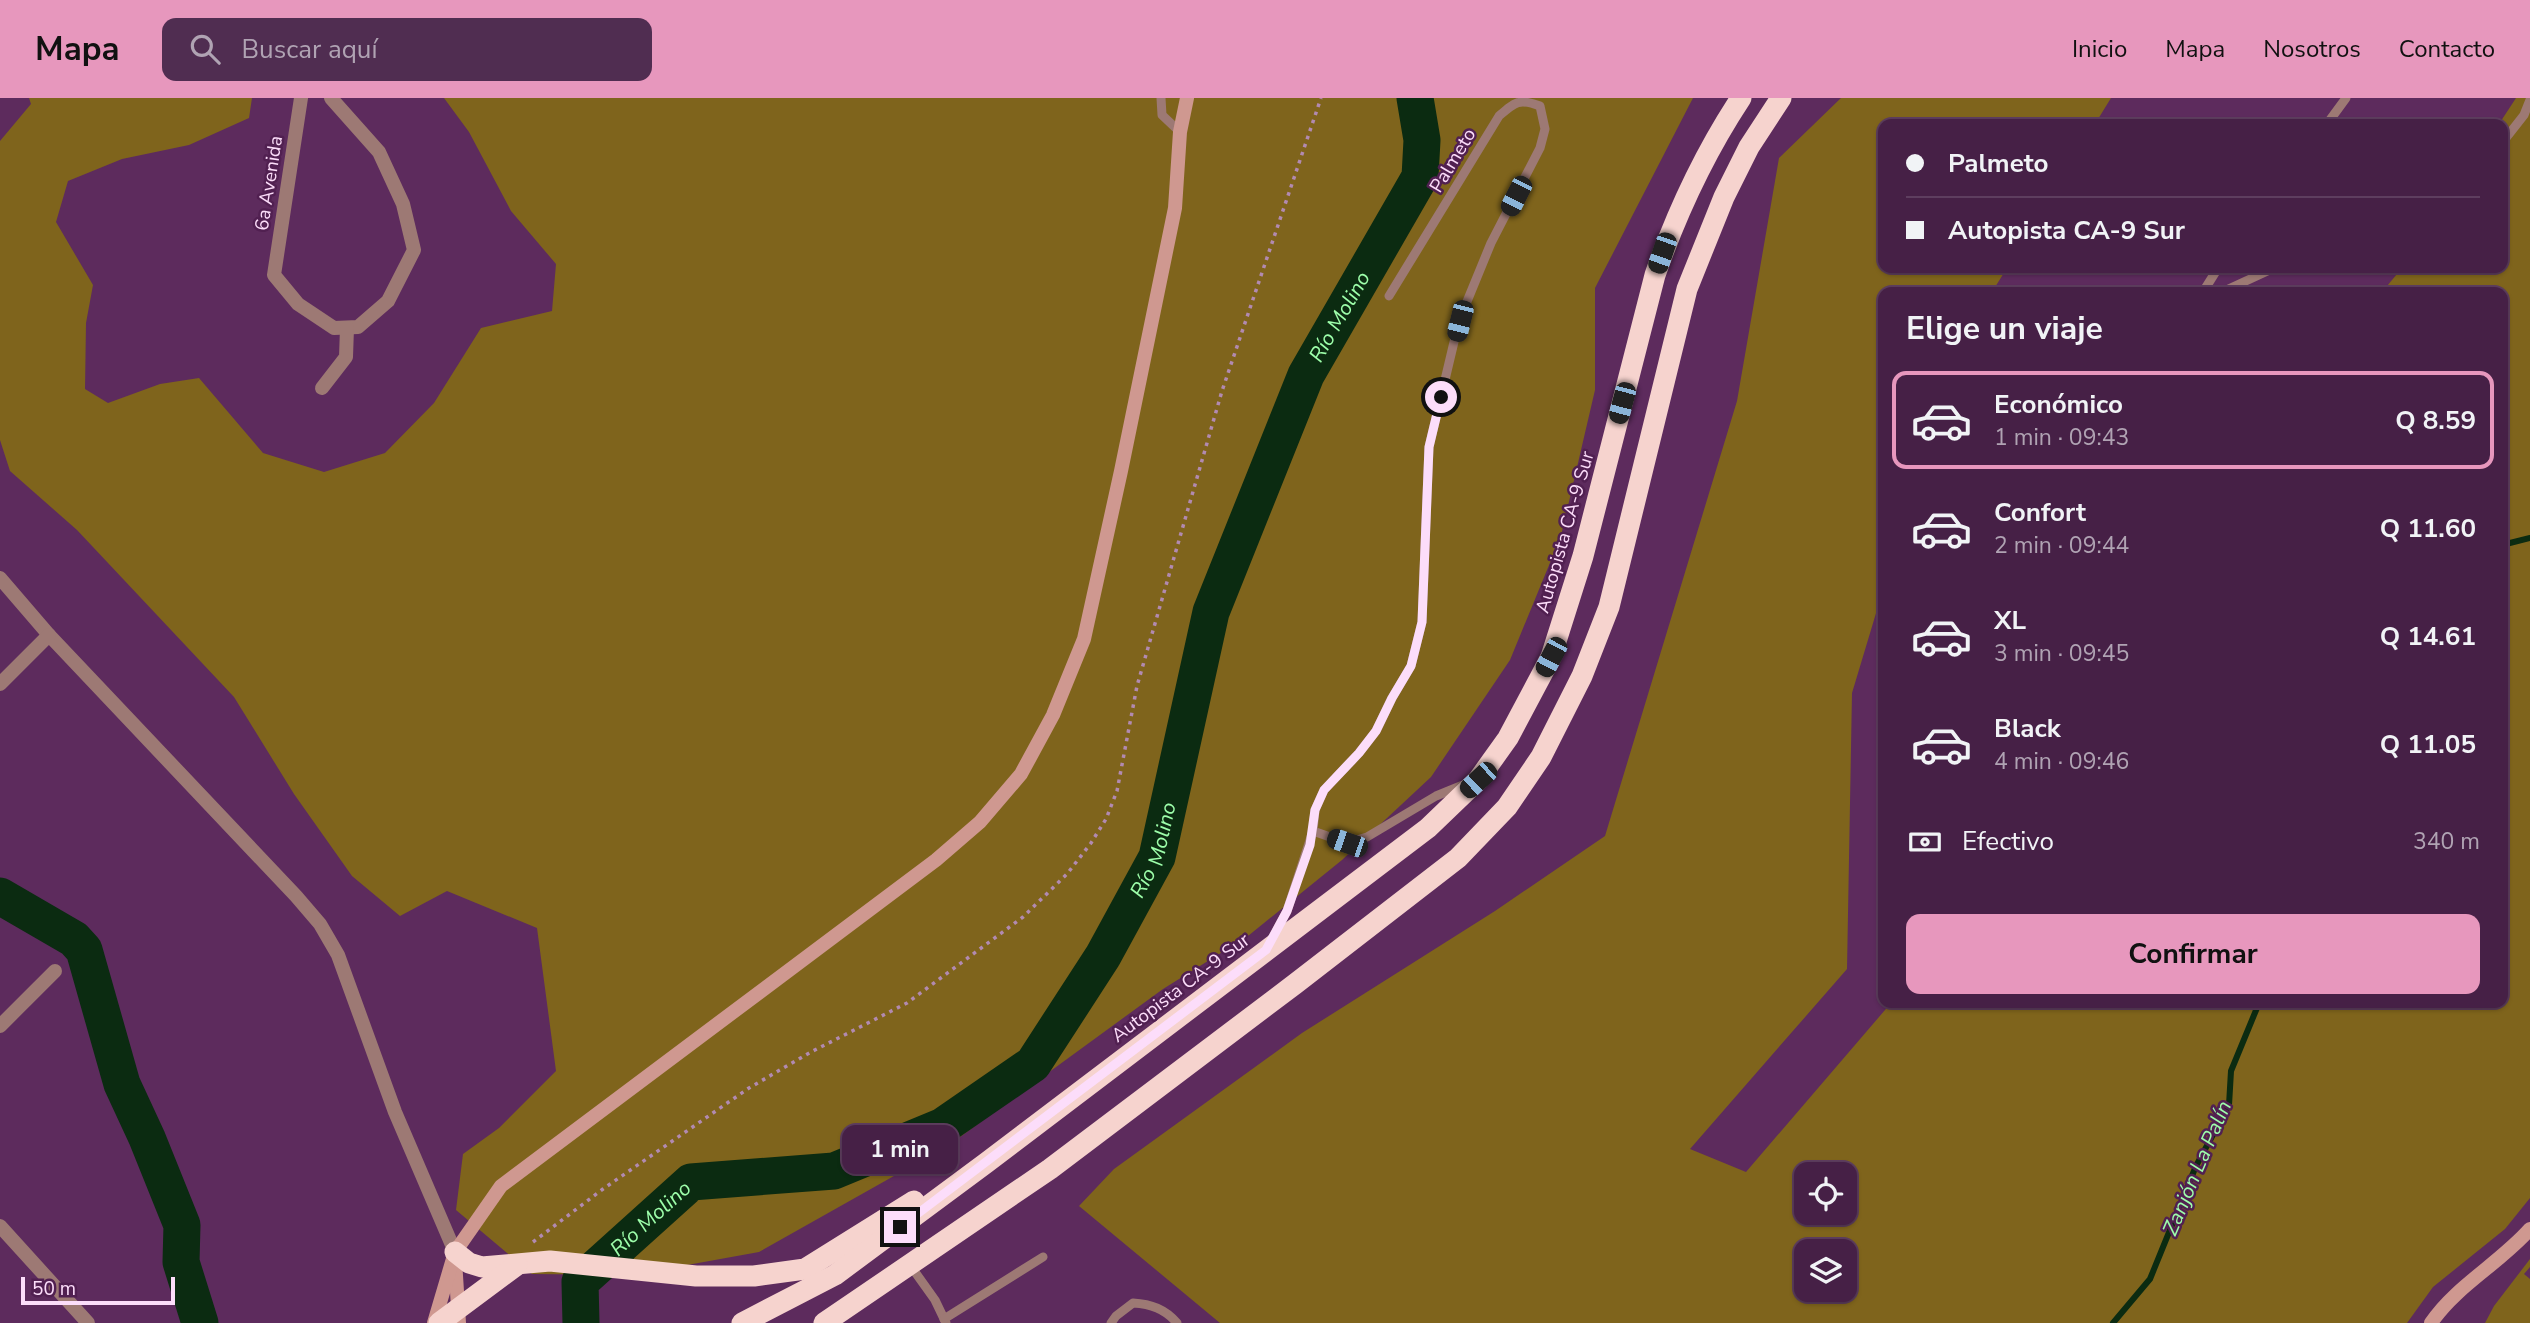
<!DOCTYPE html>
<html lang="es">
<head>
<meta charset="utf-8">
<style>
	:root { --surface:#462046; --page:#502d51; --text:#f1f3f6; --muted:#b0a3b3; --line:#5e3e5f; --accent:#e797bd }
	body { margin:0; font-family:"Nunito Sans",sans-serif; background:var(--page); color:var(--text); height:100vh; display:flex; flex-direction:column; font-size:26px; white-space:nowrap }
	* { box-sizing:border-box; margin:0 }
	p { font-size:23px; color:var(--muted) }
	.icon { flex:none; width:38px; height:38px; fill:none; stroke:currentColor; stroke-width:2; stroke-linecap:round; stroke-linejoin:round }
	.map { position:relative; flex:1; overflow:hidden }
	.panel { position:absolute; left:1878px; top:189px; width:630px; height:721px; display:flex; flex-direction:column; background:var(--surface); border-radius:14px; box-shadow:0 2px 5px #0004,0 0 0 2px var(--line) }
	.panel>* { flex:none }
	.guide { position:absolute; left:1878px; top:21px; width:630px; height:154px; border-radius:14px; box-shadow:0 2px 5px #0004,0 0 0 2px var(--line); display:grid; align-content:center; height:154px; padding:0 28px; background:var(--surface) }
	.buttons { position:absolute; left:1794px; top:1064px; display:grid; gap:14px }
	.buttons a { display:grid; place-items:center; width:63px; height:63px; border-radius:14px; background:var(--surface); box-shadow:0 2px 5px #0004,0 0 0 2px var(--line); font-size:35px }
	.scale { position:absolute; left:21px; bottom:18px; width:154px; box-sizing:border-box; padding-left:7px; border:4px solid #fcddfa; border-top:0; font-size:19px; line-height:24px; white-space:nowrap; color:#fcddfa; -webkit-text-stroke:5px #512051; paint-order:stroke }
	.end { position:absolute; width:32px; height:32px; margin:-16px; border:9px solid #fcddfa; background:#111; box-shadow:0 0 0 4px #111 }
	.from { border-radius:50% }
	.bubble { position:absolute; height:49px; border-radius:14px; background:var(--surface); box-shadow:0 2px 5px #0004,0 0 0 2px var(--line); font-size:23px; font-weight:700; line-height:49px; text-align:center }
	.car { position:absolute; width:21px; height:42px; margin:-21px -10px; border-radius:9px; box-shadow:0 0 5px 2px #0007; background:linear-gradient(#222 24%,#8ab4d8 0 40%,#222 0 76%,#8ab4d8 0 86%,#222 0) }
	.guide b { display:flex; align-items:center; gap:24px; height:66px; font-size:26px }
	.guide b+b { border-top:2px solid var(--line) }
	.guide i { width:18px; height:18px; background:var(--text) }
	ul { padding:0; list-style:none }
	li { display:flex; align-items:center; gap:21px; height:98px; margin:0 14px 10px; padding:0 14px; border:4px solid transparent; border-radius:14px }
	li div { flex:1 }
	li b { display:block; font-size:26px }
	li em { font-style:normal; font-weight:700 }
	li.current { border-color:var(--accent) }
	li>.icon { width:63px; height:63px; stroke-width:1.5 }
	h2 { padding:0 28px; font-size:32px; line-height:84px }
	.pay { display:flex; align-items:center; gap:18px; height:77px; padding:0 28px; font-size:26px }
	.pay p { margin-inline-start:auto }
	.cta { display:flex; gap:14px; margin-top:auto; padding:14px 28px }
	.cta a { flex:1; height:80px; border-radius:14px; background:var(--accent); color:#111; font-size:28px; font-weight:700; line-height:80px; text-align:center }
	header { display:flex; align-items:center; gap:42px; box-sizing:border-box; height:98px; padding:0 35px; background:var(--accent); color:#111 }
	header strong { font-size:33px }
	nav { display:flex; gap:38px; margin-inline-start:auto; font-size:24px }
	.search { width:490px; height:63px; background:var(--page); display:flex; align-items:center; gap:18px; box-sizing:border-box; padding:0 24px; border-radius:14px; color:var(--muted); font-size:26px }
	.map>svg:first-child { display:block }
	.green { fill:#7f641c; fill-rule:evenodd }
	.lines { fill:none; stroke-linecap:round; stroke-linejoin:round }
	.stream { stroke:#0b2b11; stroke-width:6 }
	.river { stroke:#0b2b11; stroke-width:37 }
	.path { stroke:#b28ab1; stroke-width:3.5; stroke-dasharray:3.5 5; stroke-linecap:butt }
	.lane { stroke:#9d7974; stroke-width:9 }
	.street { stroke:#9d7974; stroke-width:14 }
	.secondary { stroke:#cf9890; stroke-width:14 }
	.highway { stroke:#f6d3ce; stroke-width:21 }
	.route { stroke:#fcddfa; stroke-width:9 }
	.labels { text-anchor:middle; stroke-width:5; stroke-linejoin:round; paint-order:stroke }
	.street-label { font-size:19px; fill:#fcddfa; stroke:#512051 }
	.water-label { font-size:21px; font-style:italic; fill:#9dfeaa; stroke:#512051 }
</style>
</head>
<body>
<header>
<strong>Mapa</strong>
<div class="search"><svg class="icon" aria-label="search" viewBox="0 0 24 24"><circle cx="10" cy="10" r="6"/><path d="M15 15l6 6"/></svg>Buscar aquí</div>
<nav><a>Inicio</a><a>Mapa</a><a>Nosotros</a><a>Contacto</a></nav>
</header>
<div class="map">
<svg width="2530" height="1225" viewBox="0 0 2530 1225">
	<rect width="100%" height="100%" fill="#5d2b5d"/>
	<!-- green -->
	<g class="green">
		<polygon points="29,0 252,0 249,20 189,47 122,61 68,83 56,124 93,187 86,225 85,291 108,305 160,286 199,280 263,355 324,374 385,355 434,305 481,230 552,213 556,166 511,113 469,34 444,0 1693,0 1595,190 1595,292 1561,438 1510,562 1431,679 1342,762 1248,838 1163,891 949,1047 759,1154 632,1177 532,1176 456,1112 463,1056 499,1030 556,973 537,830 447,793 400,818 352,778 294,696 234,599 77,432 10,373 0,342 0,43 31,6"/>
		<path d="M1841,0h270l-16,26h-212v144h124l-15,24h-109v298l-31,103 -5,276 -157,180 56,23 145,-169h611v-711h-120l20,-24h100v-144h-3l17,-26h14v1100l-25,31 -72,58 -26,36h-1187l-141,-117 35,-37 188,-136 193,-122 110,-75 132,-435 42,-243zM1806,1076h38v39h-38zM1806,1153h38v39h-38z"/>
		<polygon points="2530,1161 2530,1169 2524,1176 2530,1181 2530,1225 2485,1225 2494,1208"/>
	</g>
	<g class="lines">
		<!-- stream -->
		<g class="stream">
			<polyline points="2502,447 2530,440"/>
			<polyline points="2113,1225 2150,1181 2196,1068 2229,1007 2231,973 2259,905"/>
		</g>
		<!-- river -->
		<g class="river">
			<polyline points="0,798 74,841 84,852 122,986 147,1040 182,1127 181,1164 200,1225"/>
			<path id="s1" d="M581,1225l-1,-41 111,-100 143,-11 109,-45 90,-62 70,-108 54,-99 54,-245 95,-237 114,-198 2,-37 -7,-42"/>
		</g>
		<!-- path -->
		<polyline class="path" points="533,1144 603,1091 749,990 811,954 907,905 1023,819 1067,776 1091,745 1106,721 1117,693 1137,588 1222,293 1321,0"/>
		<!-- lane -->
		<g class="lane">
			<polyline points="1161,0 1162,17 1180,34"/>
			<polyline points="2327,26 2346,0"/>
			<polyline points="2502,45 2524,17 2530,2"/>
			<polyline points="2203,194 2218,170"/>
			<polyline points="2222,194 2274,170"/>
			<path d="M1389,198l110,-180c16,-14 20,-18 41,-10l5,23 -5,19 -49,95 -32,78 -30,126 -7,175 -11,44 -19,32 -16,33 -17,22 -35,37 -9,20 -2,21 34,12 20,-6 69,-41 27,-11"/>
			<polyline points="1273,839 1287,813 1313,733"/>
			<polyline points="910,1167 935,1202 946,1225"/>
			<polyline points="944,1221 1043,1159"/>
			<path d="M1111,1225l5,-7 17,-13c18,1 32,6 44,20"/>
		</g>
		<!-- street -->
		<g class="street">
			<polyline points="301,0 274,177 298,206 334,230 358,229 388,203 414,152 403,106 379,54 331,0"/>
			<polyline points="322,290 346,259 347,230"/>
			<polyline points="0,480 49,537 296,798 320,826 338,857 395,1014 455,1154"/>
			<polyline points="0,586 49,537"/>
			<polyline points="0,928 55,873"/>
			<polyline points="0,1128 88,1225"/>
		</g>
		<!-- secondary -->
		<g class="secondary">
			<polyline points="455,1162 459,1225"/>
			<polyline points="434,1225 455,1154 501,1088 936,762 980,724 1021,676 1053,617 1084,541 1121,373 1175,110 1180,34 1187,0"/>
			<path d="M2431,1225c25,-37 69,-60 99,-94"/>
		</g>
		<!-- highway -->
		<g class="highway">
			<polyline points="455,1154 469,1165 482,1169 550,1163 696,1178 754,1178 805,1171 914,1103"/>
			<polyline points="439,1225 517,1167"/>
			<path d="M742,1225l93,-48 151,-112 442,-335 50,-48 30,-42 43,-81 32,-101 72,-281c22,-63 49,-121 86,-177"/>
			<polyline points="824,1225 1050,1071 1295,886 1458,760 1507,709 1541,659 1582,578 1609,509 1687,191 1724,99 1749,49 1781,0"/>
		</g>
	</g>
	<g class="lines">
		<!-- route -->
		<polyline class="route" points="900,1129 1266,852 1287,813 1310,747 1315,712 1324,692 1359,655 1376,633 1392,600 1411,568 1422,524 1429,349 1441,299"/>
	</g>
	<g class="labels">
		<!-- street labels -->
		<g class="street-label">
			<text transform="translate(1452 62) rotate(-59)" y="7">Palmeto</text>
			<text transform="translate(268 85) rotate(-81)" y="7">6a Avenida</text>
			<text transform="translate(1564 434) rotate(-74)" y="7">Autopista CA-9 Sur</text>
			<text transform="translate(1180 889) rotate(-37)" y="7">Autopista CA-9 Sur</text>
		</g>
		<!-- water labels -->
		<g class="water-label">
			<text dy="7" stroke="none"><textPath href="#s1" startOffset="1376">Río Molino</textPath></text>
			<text dy="7" stroke="none"><textPath href="#s1" startOffset="808">Río Molino</textPath></text>
			<text transform="translate(2197 1070) rotate(-67)" y="7">Zanjón La Palín</text>
			<text dy="7" stroke="none"><textPath href="#s1" startOffset="136">Río Molino</textPath></text>
		</g>
	</g>
</svg>
<div class="buttons">
<a><svg class="icon" aria-label="locate" viewBox="0 0 24 24"><circle cx="12" cy="12" r="6"/><path d="M12 2v4M12 18v4M2 12h4M18 12h4"/></svg></a>
<a><svg class="icon" aria-label="layers" viewBox="0 0 24 24"><path d="M12 4l9 5-9 5-9-5zM3 14l9 5 9-5"/></svg></a>
</div>
<div class="scale">50 m</div>
<i class="end from" style="left:1441px;top:299px"></i>
<i class="end" style="left:900px;top:1129px"></i>
<div class="bubble" style="left:842px;top:1027px;width:116px">1 min</div>
<i class="car" style="left:1516px;top:98px;rotate:207deg"></i>
<i class="car" style="left:1662px;top:155px;rotate:199deg"></i>
<i class="car" style="left:1460px;top:223px;rotate:194deg"></i>
<i class="car" style="left:1622px;top:305px;rotate:195deg"></i>
<i class="car" style="left:1551px;top:559px;rotate:208deg"></i>
<i class="car" style="left:1478px;top:682px;rotate:227deg"></i>
<i class="car" style="left:1347px;top:745px;rotate:289deg"></i>
<div class="guide">
<b><i class="from"></i>Palmeto</b>
<b><i></i>Autopista CA-9 Sur</b>
</div>
<section class="panel">
<h2>Elige un viaje</h2>
<ul>
<li class="current"><svg class="icon" aria-label="car" viewBox="0 0 24 24"><path d="M5 17H2v-5l4-1 3-4h7l3 4 3 1v5h-3M9 17h6M6 11h13"/><circle cx="7" cy="17" r="2"/><circle cx="17" cy="17" r="2"/></svg><div><b>Económico</b><p>1 min · 09:43</p></div><em>Q 8.59</em></li>
<li><svg class="icon" aria-label="car" viewBox="0 0 24 24"><path d="M5 17H2v-5l4-1 3-4h7l3 4 3 1v5h-3M9 17h6M6 11h13"/><circle cx="7" cy="17" r="2"/><circle cx="17" cy="17" r="2"/></svg><div><b>Confort</b><p>2 min · 09:44</p></div><em>Q 11.60</em></li>
<li><svg class="icon" aria-label="car" viewBox="0 0 24 24"><path d="M5 17H2v-5l4-1 3-4h7l3 4 3 1v5h-3M9 17h6M6 11h13"/><circle cx="7" cy="17" r="2"/><circle cx="17" cy="17" r="2"/></svg><div><b>XL</b><p>3 min · 09:45</p></div><em>Q 14.61</em></li>
<li><svg class="icon" aria-label="car" viewBox="0 0 24 24"><path d="M5 17H2v-5l4-1 3-4h7l3 4 3 1v5h-3M9 17h6M6 11h13"/><circle cx="7" cy="17" r="2"/><circle cx="17" cy="17" r="2"/></svg><div><b>Black</b><p>4 min · 09:46</p></div><em>Q 11.05</em></li>
</ul>
<div class="pay"><svg class="icon" aria-label="cash" viewBox="0 0 24 24"><path d="M3 7h18v10H3z"/><circle cx="12" cy="12" r="2"/></svg>Efectivo<p>340 m</p></div>
<div class="cta"><a>Confirmar</a></div>
</section>
</div>
</body>
</html>
